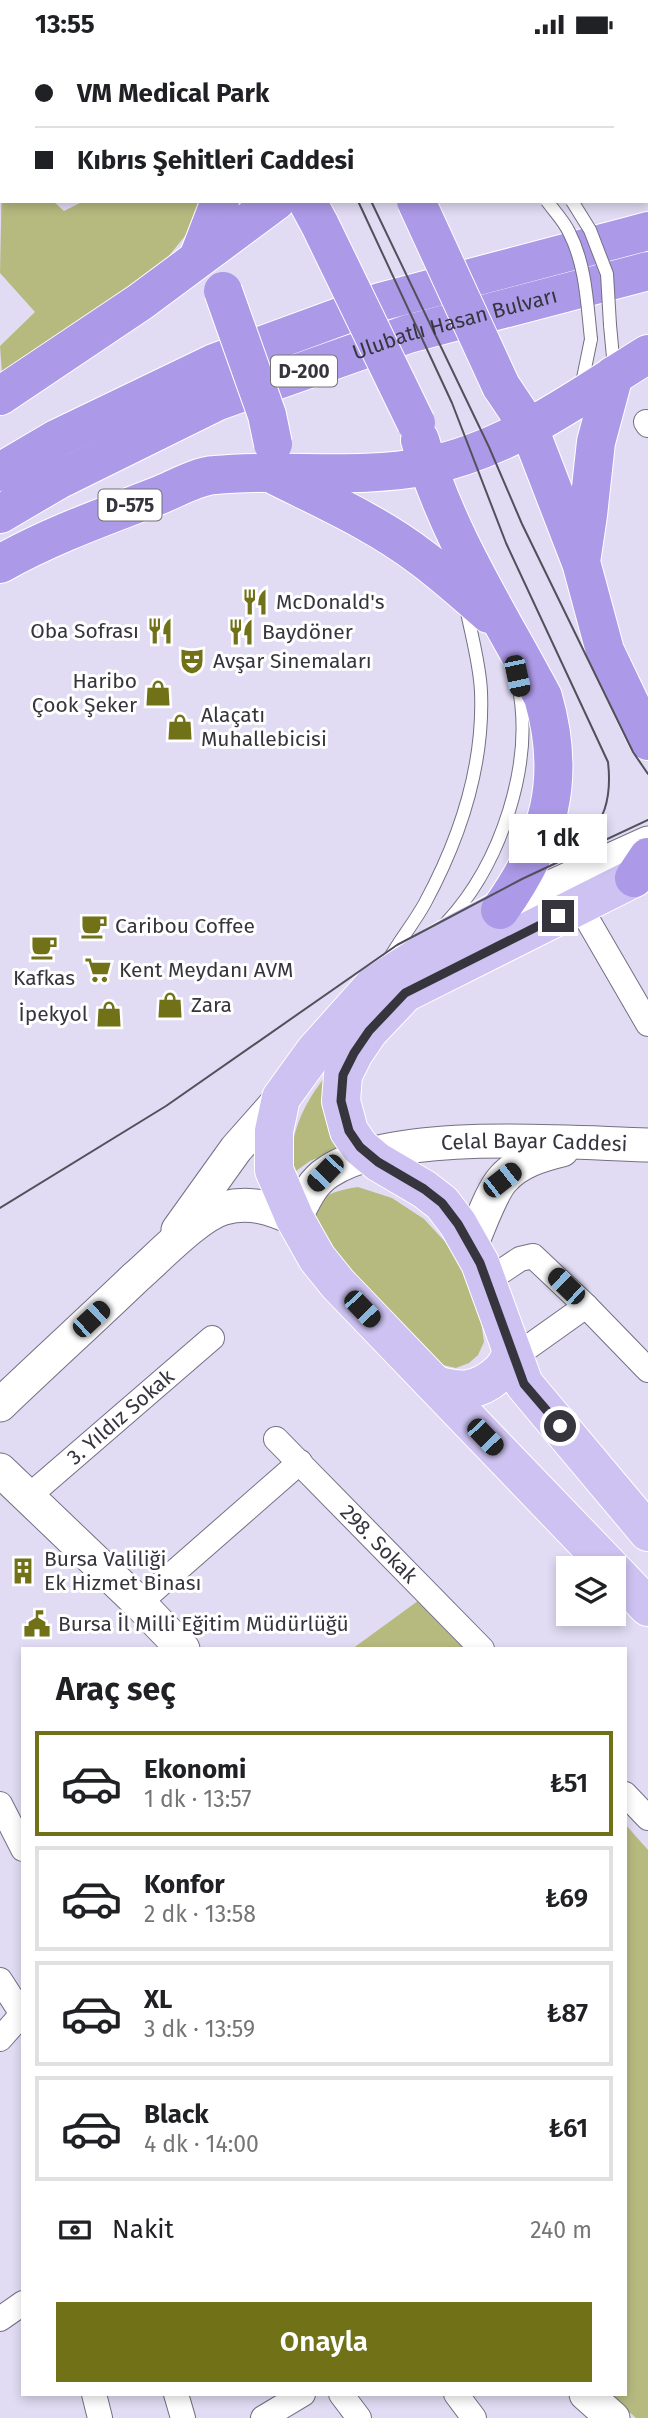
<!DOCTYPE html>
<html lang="tr">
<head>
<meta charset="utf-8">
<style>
	:root { --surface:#fff; --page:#f6f6f6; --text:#202124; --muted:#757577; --line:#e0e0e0; --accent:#717218 }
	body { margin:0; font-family:"Fira Sans",sans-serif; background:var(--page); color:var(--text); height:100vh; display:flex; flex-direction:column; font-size:26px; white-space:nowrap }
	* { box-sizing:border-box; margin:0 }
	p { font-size:23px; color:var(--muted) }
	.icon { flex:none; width:38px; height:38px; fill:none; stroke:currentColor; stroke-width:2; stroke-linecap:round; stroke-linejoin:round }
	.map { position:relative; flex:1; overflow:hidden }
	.drawer { position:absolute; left:21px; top:1598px; width:606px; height:749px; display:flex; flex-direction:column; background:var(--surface); border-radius:0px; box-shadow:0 4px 10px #0003 }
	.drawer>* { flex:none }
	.top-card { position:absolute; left:0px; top:0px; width:649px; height:154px; box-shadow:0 4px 10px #0003; display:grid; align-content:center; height:154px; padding:0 35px; background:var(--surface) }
	.fabs { position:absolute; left:556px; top:1507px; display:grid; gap:14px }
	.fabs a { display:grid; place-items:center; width:70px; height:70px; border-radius:0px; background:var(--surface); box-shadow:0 4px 10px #0003; font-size:35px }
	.end { position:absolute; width:32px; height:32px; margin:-16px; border:9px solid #36353d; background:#fff; box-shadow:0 0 0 4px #fff }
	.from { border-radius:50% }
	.bubble { position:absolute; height:49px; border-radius:0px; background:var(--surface); box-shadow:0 4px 10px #0003; font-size:23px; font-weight:600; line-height:49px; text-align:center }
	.car { position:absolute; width:21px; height:42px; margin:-21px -10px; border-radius:9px; box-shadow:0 0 5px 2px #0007; background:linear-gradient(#222 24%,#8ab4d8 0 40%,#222 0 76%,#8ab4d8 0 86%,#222 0) }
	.top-card b { display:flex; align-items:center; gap:24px; height:66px; font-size:26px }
	.top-card b+b { border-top:2px solid var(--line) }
	.top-card i { width:18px; height:18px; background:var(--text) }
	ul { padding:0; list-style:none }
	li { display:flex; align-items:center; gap:21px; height:105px; margin:0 14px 10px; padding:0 21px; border:4px solid var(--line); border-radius:0px }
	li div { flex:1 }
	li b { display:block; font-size:26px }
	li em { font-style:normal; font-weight:600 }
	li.selected { border-color:var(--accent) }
	li>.icon { width:63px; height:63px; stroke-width:1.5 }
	h2 { padding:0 35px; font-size:32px; line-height:84px }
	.pay { display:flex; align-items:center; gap:18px; height:77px; padding:0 35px; font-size:26px }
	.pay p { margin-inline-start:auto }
	.action { display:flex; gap:14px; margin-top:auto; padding:14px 35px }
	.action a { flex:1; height:80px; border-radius:0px; background:var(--accent); color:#fff; font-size:28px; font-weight:600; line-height:80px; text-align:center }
	.status { display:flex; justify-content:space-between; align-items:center; height:49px; padding:0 35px; background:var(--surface); direction:ltr }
	.status svg { height:19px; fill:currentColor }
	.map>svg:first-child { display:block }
	.green { fill:#b7ba7f }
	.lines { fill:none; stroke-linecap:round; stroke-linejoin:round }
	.lane-casing { stroke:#747084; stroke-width:14 }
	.street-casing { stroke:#747084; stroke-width:26 }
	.secondary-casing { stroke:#747084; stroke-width:35 }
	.primary-casing { stroke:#fff; stroke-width:40 }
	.highway-casing { stroke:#fff; stroke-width:40 }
	.lane { stroke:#fff; stroke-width:12 }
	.street { stroke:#fff; stroke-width:24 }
	.secondary { stroke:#fff; stroke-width:33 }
	.primary { stroke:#cdc2f1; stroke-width:38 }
	.highway { stroke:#ac99e7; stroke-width:38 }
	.tram { stroke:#52505b; stroke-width:2 }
	.lane-bridge-casing { stroke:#747084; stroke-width:14; stroke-linecap:butt }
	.highway-bridge-casing { stroke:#fff; stroke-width:40; stroke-linecap:butt }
	.lane-bridge { stroke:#fff; stroke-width:12 }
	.highway-bridge { stroke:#ac99e7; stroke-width:38 }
	.route { stroke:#36353d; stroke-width:9 }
	.labels { text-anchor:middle; stroke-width:6; stroke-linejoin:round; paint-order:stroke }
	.shield { fill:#fff; stroke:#727277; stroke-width:2 }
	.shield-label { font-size:19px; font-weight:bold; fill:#36353d }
	.street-label { font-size:21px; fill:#36353d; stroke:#fff }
	.poi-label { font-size:21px; fill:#36353d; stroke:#fff; text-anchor:start }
</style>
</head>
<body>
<div class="status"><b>13:55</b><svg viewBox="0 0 49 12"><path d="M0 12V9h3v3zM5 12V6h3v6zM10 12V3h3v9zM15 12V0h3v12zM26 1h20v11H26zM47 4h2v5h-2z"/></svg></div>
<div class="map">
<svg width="648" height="2369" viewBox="0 0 648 2369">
	<rect width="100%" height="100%" fill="#e1dcf3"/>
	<!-- green -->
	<g class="green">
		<polygon points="2,126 2,152 53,152 64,162 84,152 200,152 193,177 164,213 2,325 0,297 35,263 0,224"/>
		<path d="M328,1024l11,76 -29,12 -21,15c2,-44 12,-69 39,-103z"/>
		<path d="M358,1138l34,11 32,21 25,27 19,31 13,44 3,21 -6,13 -9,8 -13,5 -17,-4 -129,-133c11,-34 11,-38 48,-44z"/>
		<polygon points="422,1549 467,1600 352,1600"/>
		<polygon points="625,1775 648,1801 648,2369 636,2369 609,2345 625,2345"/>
	</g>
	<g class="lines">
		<!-- lane casing -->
		<g class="lane-casing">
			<g id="lane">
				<polyline points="610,276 614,319"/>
				<polyline points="581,339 591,290"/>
				<path d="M446,874c55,-59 89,-160 72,-239"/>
				<path d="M388,912c11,-20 26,-38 37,-58 35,-65 59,-137 56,-211 -1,-28 -10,-58 -15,-85"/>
			</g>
		</g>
		<!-- street casing -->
		<g class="street-casing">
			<g id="street">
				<polyline points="546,2 546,0"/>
				<polyline points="646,373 648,376"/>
				<polyline points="579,856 648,975"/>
				<polyline points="487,1232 520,1210 533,1207 586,1257"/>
				<polyline points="513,1309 586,1257 648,1321"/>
				<path id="s1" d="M276,1390l206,210"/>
				<path id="s2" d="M29,1447l183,-158"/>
				<polyline points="139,1554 300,1413"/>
				<polyline points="625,1745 648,1769"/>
				<polyline points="0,1755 23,1800"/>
				<polyline points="0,1931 22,1965"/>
				<polyline points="0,1990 23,1964"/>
				<polyline points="0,2270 23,2254"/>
				<polyline points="94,2345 100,2369"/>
				<polyline points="176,2345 183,2369"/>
				<polyline points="341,2345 359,2369"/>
				<polyline points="456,2345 474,2369"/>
				<polyline points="263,2369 303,2345"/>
			</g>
		</g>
		<!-- secondary casing -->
		<g class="secondary-casing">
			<g id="secondary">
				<polyline points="500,861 648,794"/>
				<polyline points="178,1181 236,1100 281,1049"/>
				<path d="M471,1196c8,-17 20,-53 32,-66 15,-17 38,-24 59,-29"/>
				<path id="s3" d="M0,1356c45,-43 91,-85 136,-128 22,-19 61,-61 88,-69 26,-7 47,0 71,11 9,-18 16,-36 33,-47 66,-44 239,-29 320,-27"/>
				<polyline points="0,1421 139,1554 183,1600"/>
				<polyline points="586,2345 613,2369"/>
			</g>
		</g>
		<!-- primary casing -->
		<g class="primary-casing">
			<g id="primary">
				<polyline points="634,829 405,944 369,982 354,1004 343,1026 341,1052 349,1082 360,1098 378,1113 424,1140 442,1154 458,1175 480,1214 524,1335 648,1483"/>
				<polyline points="500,861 454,885 374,936 315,1002 281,1049 274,1082 274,1121 295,1170 317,1209 338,1235 611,1519"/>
				<path d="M436,1336c10,3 22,6 33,4 18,-3 41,-20 42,-39"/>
				<polyline points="614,1522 648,1558"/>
			</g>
		</g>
		<!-- highway casing -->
		<g class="highway-casing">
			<g id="highway">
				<polyline points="214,0 216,2"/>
				<polyline points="336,0 339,2"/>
				<polyline points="392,0 396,2"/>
				<polyline points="307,152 320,176"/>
				<polyline points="198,209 220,152"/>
				<polyline points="614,326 596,393 588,466 581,513 605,602 648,692"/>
				<polyline points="501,337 529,379 580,511"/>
				<polyline points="0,347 140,253 276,152"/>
				<path d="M420,391c25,91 79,174 123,257 24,83 6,144 -43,213"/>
				<polyline points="0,423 58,389 214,314 380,253 648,182"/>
				<path d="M276,427c50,25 102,48 146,82 23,17 45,37 67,56"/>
				<path id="s4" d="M0,465l58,-34 160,-79 190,-67 240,-63"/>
				<path d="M0,515c51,-29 106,-48 160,-69 17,-7 37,-19 55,-20 70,-7 143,5 212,-9 83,-17 150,-68 221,-112"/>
				<polyline points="634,829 648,808"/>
			</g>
		</g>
		<!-- lane -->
		<use href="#lane" class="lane"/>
		<!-- street -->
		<use href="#street" class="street"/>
		<!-- secondary -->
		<use href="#secondary" class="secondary"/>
		<!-- primary -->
		<use href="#primary" class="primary"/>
		<!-- highway -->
		<use href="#highway" class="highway"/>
		<!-- tram -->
		<g class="tram">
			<polyline points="259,0 260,2"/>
			<polyline points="279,0 280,2"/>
			<path d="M358,152l94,202 54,140 102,219c4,35 -3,63 -31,86"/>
			<polyline points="371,152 489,398 522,475 633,703 648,725"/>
			<polyline points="0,1159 166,1057 397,896 522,830 648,771"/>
		</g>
		<!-- lane-bridge casing -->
		<g class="lane-bridge-casing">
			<g id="lane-bridge">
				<path d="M547,152c7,10 17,20 22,31 17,33 18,71 22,107"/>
				<polyline points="572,152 590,181 607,225 610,276"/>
			</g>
		</g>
		<!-- highway-bridge casing -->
		<g class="highway-bridge-casing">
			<g id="highway-bridge">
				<polyline points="416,152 501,337"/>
				<polyline points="320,176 416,374"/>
				<polyline points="223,242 267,366 273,395"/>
			</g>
		</g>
		<!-- lane-bridge -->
		<use href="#lane-bridge" class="lane-bridge"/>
		<!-- highway-bridge -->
		<use href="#highway-bridge" class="highway-bridge"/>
	</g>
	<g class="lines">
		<!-- route -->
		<polyline class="route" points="558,867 405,944 369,982 354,1004 343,1026 341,1052 349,1082 360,1098 378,1113 424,1140 442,1154 458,1175 480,1214 524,1335 560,1377"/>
	</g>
	<!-- icons -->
	<defs>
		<g id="restaurant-bare" transform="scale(2.1)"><path d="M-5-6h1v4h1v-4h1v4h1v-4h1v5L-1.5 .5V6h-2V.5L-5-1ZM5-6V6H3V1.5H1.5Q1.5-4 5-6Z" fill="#717218" stroke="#fff" stroke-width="2.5" paint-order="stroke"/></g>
		<g id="theatre-bare" transform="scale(2.1)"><path d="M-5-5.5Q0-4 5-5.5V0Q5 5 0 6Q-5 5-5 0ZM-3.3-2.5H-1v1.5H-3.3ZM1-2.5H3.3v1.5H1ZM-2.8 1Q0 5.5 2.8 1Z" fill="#717218" stroke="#fff" stroke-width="2.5" paint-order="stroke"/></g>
		<g id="shop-bare" transform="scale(2.1)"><path d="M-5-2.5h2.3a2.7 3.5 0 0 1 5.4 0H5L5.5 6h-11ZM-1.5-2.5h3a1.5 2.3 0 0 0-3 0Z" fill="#717218" stroke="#fff" stroke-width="2.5" paint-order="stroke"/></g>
		<g id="cafe-bare" transform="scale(2.1)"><path d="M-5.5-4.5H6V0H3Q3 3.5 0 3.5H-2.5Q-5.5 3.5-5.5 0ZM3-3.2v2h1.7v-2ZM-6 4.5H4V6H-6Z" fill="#717218" stroke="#fff" stroke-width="2.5" paint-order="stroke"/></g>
		<g id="supermarket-bare" transform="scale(2.1)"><path d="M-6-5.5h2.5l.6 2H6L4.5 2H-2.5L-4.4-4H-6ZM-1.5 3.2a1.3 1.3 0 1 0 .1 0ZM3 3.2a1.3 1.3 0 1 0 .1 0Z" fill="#717218" stroke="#fff" stroke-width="2.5" paint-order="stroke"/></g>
		<g id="building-bare" transform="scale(2.1)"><path d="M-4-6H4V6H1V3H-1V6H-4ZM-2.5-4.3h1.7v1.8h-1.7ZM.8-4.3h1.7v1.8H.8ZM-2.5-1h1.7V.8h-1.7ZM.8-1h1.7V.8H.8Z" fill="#717218" stroke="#fff" stroke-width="2.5" paint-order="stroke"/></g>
		<g id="civic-bare" transform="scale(2.1)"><path d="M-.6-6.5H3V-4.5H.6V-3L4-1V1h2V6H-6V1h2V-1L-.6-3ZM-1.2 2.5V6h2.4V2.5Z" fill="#717218" stroke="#fff" stroke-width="2.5" paint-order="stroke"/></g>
	</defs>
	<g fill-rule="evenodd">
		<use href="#restaurant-bare" x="255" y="553"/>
		<use href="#restaurant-bare" x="160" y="582"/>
		<use href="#restaurant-bare" x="241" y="583"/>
		<use href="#theatre-bare" x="192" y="612"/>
		<use href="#shop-bare" x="158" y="644"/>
		<use href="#shop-bare" x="180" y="678"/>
		<use href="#cafe-bare" x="94" y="877"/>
		<use href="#cafe-bare" x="44" y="898"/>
		<use href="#supermarket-bare" x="98" y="921"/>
		<use href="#shop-bare" x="170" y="956"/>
		<use href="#shop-bare" x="109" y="965"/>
		<use href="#building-bare" x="23" y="1522"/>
		<use href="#civic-bare" x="37" y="1575"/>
	</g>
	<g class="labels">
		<!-- shield labels -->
		<g class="shield">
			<rect x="271" y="306.5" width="66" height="31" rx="5"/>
			<rect x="98.5" y="440.5" width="63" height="31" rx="5"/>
		</g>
		<g class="shield-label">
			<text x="304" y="329">D-200</text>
			<text x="130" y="463">D-575</text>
		</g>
		<!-- street labels -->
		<g class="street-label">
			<text dy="7" stroke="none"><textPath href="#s4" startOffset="495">Ulubatlı Hasan Bulvarı</textPath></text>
			<text dy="7" stroke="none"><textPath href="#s3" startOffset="642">Celal Bayar Caddesi</textPath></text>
			<text dy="7" stroke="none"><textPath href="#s2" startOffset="121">3. Yıldız Sokak</textPath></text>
			<text dy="7" stroke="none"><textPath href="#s1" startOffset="147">298. Sokak</textPath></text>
		</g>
		<!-- poi labels -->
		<g class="poi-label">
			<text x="276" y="560">McDonald's</text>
			<text x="139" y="589" text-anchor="end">Oba Sofrası</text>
			<text x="262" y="590">Baydöner</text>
			<text x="213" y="619">Avşar Sinemaları</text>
			<text x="137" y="639" text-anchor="end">Haribo<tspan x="137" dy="24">Çook Şeker</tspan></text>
			<text x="201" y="673">Alaçatı<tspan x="201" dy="24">Muhallebicisi</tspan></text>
			<text x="115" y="884">Caribou Coffee</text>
			<text x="119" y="928">Kent Meydanı AVM</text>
			<text x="44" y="936" text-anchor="middle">Kafkas</text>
			<text x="191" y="963">Zara</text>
			<text x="88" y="972" text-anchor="end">İpekyol</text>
			<text x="44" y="1517">Bursa Valiliği<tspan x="44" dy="24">Ek Hizmet Binası</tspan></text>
			<text x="58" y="1582">Bursa İl Milli Eğitim Müdürlüğü</text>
		</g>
	</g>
</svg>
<div class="fabs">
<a><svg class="icon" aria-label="layers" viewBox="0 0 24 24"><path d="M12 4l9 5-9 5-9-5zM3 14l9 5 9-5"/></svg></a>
</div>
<i class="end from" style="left:560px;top:1377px"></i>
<i class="end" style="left:558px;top:867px"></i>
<div class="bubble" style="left:509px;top:765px;width:98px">1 dk</div>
<i class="car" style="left:517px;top:627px;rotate:168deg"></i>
<i class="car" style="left:325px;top:1124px;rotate:224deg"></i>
<i class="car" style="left:502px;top:1131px;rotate:52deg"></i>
<i class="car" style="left:566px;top:1237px;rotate:314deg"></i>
<i class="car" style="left:362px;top:1260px;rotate:136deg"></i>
<i class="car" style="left:91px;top:1270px;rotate:47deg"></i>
<i class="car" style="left:485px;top:1388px;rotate:136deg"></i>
<div class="top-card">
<b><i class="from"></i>VM Medical Park</b>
<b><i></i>Kıbrıs Şehitleri Caddesi</b>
</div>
<section class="drawer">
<h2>Araç seç</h2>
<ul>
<li class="selected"><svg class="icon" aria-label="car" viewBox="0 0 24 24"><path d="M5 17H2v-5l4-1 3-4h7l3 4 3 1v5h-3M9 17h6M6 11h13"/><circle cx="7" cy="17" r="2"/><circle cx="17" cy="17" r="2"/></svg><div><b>Ekonomi</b><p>1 dk · 13:57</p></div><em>₺51</em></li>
<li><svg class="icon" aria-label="car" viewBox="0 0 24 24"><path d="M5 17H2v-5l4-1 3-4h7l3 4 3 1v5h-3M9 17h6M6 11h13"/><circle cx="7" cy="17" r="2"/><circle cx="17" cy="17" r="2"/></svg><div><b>Konfor</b><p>2 dk · 13:58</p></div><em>₺69</em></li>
<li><svg class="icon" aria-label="car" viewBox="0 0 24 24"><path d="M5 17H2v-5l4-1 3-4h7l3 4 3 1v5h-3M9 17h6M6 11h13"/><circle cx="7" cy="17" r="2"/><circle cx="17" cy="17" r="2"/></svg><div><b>XL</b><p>3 dk · 13:59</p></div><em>₺87</em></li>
<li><svg class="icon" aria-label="car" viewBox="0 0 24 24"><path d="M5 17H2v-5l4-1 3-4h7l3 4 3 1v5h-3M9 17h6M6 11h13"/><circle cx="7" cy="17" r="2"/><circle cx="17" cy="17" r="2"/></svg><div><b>Black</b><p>4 dk · 14:00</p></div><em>₺61</em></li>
</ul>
<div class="pay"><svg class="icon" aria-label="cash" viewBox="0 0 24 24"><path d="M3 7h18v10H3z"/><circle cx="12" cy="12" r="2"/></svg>Nakit<p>240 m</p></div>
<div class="action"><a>Onayla</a></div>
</section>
</div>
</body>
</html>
